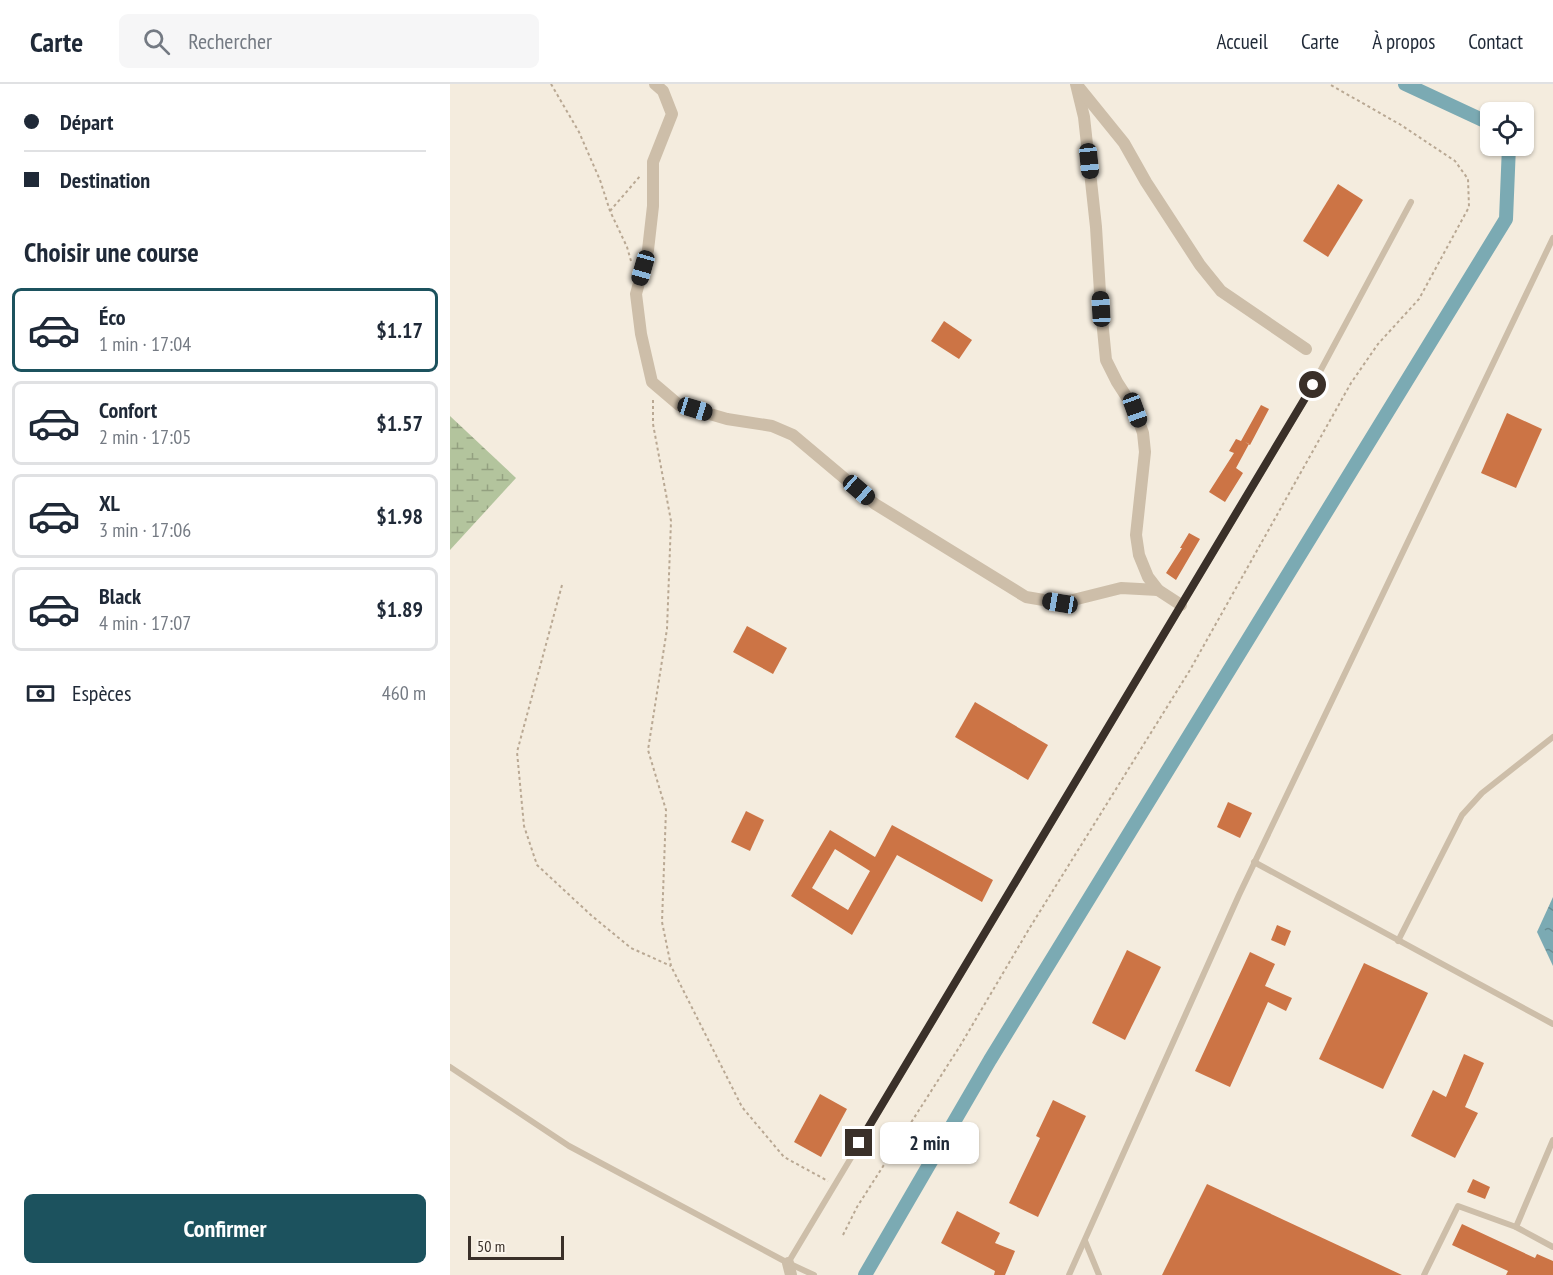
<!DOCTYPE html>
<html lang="fr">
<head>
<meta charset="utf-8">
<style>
	:root { --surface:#fff; --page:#f6f6f7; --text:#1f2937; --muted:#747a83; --line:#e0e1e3; --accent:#1c525e }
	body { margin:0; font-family:"PT Sans Narrow",sans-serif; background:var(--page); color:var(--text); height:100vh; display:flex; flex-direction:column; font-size:22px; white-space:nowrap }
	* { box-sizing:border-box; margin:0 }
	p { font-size:20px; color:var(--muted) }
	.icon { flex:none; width:33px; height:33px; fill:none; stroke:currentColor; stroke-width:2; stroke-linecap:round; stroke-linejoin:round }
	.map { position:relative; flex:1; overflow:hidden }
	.side { display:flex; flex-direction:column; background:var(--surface); width:450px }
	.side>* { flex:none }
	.top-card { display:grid; align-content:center; height:132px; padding:0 24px; background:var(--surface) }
	.controls { position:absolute; left:1030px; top:18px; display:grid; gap:12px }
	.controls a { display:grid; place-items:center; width:54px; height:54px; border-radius:9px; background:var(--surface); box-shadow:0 2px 4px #0004; font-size:30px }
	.scale { position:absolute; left:18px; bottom:15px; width:96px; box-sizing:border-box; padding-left:6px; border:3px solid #3a3029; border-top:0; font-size:16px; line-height:21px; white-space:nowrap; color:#3a3029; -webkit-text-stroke:4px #fbf5eb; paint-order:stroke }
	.end { position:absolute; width:27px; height:27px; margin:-14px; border:8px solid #3a3029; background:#fff; box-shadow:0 0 0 3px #fff }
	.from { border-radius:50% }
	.bubble { position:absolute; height:42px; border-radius:9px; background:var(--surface); box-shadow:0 2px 4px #0004; font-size:20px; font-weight:700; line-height:42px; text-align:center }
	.car { position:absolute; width:18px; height:36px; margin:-18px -9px; border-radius:8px; box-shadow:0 0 4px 2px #0007; background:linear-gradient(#222 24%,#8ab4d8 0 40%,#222 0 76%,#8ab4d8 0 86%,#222 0) }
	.top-card b { display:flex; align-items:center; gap:21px; height:57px; font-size:22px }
	.top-card b+b { border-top:2px solid var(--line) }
	.top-card i { width:15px; height:15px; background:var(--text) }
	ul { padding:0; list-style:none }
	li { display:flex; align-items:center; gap:18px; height:84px; margin:0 12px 9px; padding:0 12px; border:3px solid var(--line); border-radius:9px }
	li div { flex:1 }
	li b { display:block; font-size:22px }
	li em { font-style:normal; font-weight:700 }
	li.current { border-color:var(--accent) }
	li>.icon { width:54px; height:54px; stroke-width:1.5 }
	h2 { padding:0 24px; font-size:27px; line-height:72px }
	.pay { display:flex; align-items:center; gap:15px; height:66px; padding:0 24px; font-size:22px }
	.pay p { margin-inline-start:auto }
	.button { display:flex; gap:12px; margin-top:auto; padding:12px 24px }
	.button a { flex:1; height:69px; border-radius:9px; background:var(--accent); color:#fff; font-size:24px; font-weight:700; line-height:69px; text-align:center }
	header { display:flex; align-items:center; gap:36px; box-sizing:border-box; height:84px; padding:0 30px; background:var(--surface); border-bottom:2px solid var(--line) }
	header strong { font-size:28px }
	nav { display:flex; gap:33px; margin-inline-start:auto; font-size:21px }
	.search { width:420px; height:54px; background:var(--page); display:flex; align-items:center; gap:15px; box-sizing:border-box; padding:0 21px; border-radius:9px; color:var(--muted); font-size:22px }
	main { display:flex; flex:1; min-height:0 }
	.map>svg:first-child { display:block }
	.wetland { fill:url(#wetland-marsh) }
	.water { fill:url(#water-ripples) }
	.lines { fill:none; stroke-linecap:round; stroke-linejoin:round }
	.canal { stroke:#7baab3; stroke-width:14 }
	.building { fill:#cc7445; fill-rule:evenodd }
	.path { stroke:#b9a893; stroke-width:2; stroke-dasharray:3 3; stroke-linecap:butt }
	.lane { stroke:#cdbea9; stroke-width:6 }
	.street { stroke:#cdbea9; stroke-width:12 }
	.route { stroke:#3a3029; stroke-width:8 }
</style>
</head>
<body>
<header>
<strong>Carte</strong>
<div class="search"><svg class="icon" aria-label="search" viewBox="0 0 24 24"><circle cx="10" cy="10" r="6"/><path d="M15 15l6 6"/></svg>Rechercher</div>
<nav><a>Accueil</a><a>Carte</a><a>À propos</a><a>Contact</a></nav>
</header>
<main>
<section class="side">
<div class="top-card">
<b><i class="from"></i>Départ</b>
<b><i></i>Destination</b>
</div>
<h2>Choisir une course</h2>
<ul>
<li class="current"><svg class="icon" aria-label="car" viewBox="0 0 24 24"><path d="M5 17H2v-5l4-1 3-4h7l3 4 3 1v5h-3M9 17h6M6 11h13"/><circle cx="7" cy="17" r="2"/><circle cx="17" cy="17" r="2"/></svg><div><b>Éco</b><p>1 min · 17:04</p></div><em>$1.17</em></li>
<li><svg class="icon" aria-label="car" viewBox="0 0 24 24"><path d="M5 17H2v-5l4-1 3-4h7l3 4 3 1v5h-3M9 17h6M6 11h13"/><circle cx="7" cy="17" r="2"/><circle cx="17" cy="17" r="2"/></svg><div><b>Confort</b><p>2 min · 17:05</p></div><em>$1.57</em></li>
<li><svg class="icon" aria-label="car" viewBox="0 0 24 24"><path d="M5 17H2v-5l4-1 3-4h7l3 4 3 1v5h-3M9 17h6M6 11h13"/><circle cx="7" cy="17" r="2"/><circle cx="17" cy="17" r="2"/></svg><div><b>XL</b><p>3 min · 17:06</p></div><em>$1.98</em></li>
<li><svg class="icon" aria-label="car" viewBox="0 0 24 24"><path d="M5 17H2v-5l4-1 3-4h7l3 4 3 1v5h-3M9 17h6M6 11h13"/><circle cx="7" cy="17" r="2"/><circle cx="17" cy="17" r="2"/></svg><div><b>Black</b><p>4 min · 17:07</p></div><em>$1.89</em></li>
</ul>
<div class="pay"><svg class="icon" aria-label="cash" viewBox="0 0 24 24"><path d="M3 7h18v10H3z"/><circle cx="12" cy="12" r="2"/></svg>Espèces<p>460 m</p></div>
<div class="button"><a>Confirmer</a></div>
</section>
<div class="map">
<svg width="1103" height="1191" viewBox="0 0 1103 1191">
	<defs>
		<pattern id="wetland-marsh" width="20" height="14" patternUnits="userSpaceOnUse" patternTransform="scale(1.5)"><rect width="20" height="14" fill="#b3c49d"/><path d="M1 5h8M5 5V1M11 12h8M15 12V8" fill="none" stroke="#93a080"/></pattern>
		<pattern id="water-ripples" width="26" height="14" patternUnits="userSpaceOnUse" patternTransform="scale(1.5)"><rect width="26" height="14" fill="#7baab3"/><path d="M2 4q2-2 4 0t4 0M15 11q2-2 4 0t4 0" fill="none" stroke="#668b92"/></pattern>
	</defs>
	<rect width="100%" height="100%" fill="#f4ecde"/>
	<!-- wetland -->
	<polygon class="wetland" points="0,332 66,394 0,466"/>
	<!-- water -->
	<polygon class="water" points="1103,813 1103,882 1087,848"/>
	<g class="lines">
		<!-- canal -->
		<g class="canal">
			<polyline points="955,0 1041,40"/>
			<polyline points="415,1191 540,976 1056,135 1059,62"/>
		</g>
	</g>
	<!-- building -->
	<g class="building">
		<polygon points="888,100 913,116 878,173 853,157"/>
		<polygon points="494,237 522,256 509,275 481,257"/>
		<polygon points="811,321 819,325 800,361 795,358 799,360 786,384 793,389 775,418 759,408 784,369 779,367 786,355 791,357"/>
		<polygon points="1057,329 1092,345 1066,404 1031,389"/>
		<polygon points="739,449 750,455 726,496 716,489 732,464 730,464"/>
		<polygon points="297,542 337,564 323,590 283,568"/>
		<polygon points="525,618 598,661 578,696 505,653"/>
		<polygon points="778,718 802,729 790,754 767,743"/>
		<polygon points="296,727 314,736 300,767 281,758"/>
		<path d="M442,741l101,55 -11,22 -85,-47 -45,80 -61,-39 39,-66 45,27zM385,765l35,22 -22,39 -36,-22z"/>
		<polygon points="827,841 841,847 835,862 821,856"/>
		<polygon points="677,866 711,883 675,956 642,939"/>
		<polygon points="800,868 825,880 815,902 842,914 836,927 818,918 780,1003 745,987"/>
		<polygon points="914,879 978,909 933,1005 869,975"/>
		<polygon points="1014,970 1034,979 1015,1023 1028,1029 1005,1074 961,1052 983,1006 996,1013"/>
		<polygon points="370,1010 397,1025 371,1073 344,1058"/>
		<polygon points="603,1016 636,1032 588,1133 559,1119 590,1054 586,1052"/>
		<polygon points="1023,1095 1040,1103 1035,1115 1017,1108"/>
		<polygon points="757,1100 952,1191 712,1191"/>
		<polygon points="507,1127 550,1149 545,1159 565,1167 555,1191 544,1191 545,1187 491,1159"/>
		<polygon points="1012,1140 1085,1174 1087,1170 1103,1177 1103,1191 1056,1191 1058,1187 1002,1161"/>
	</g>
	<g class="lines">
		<!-- path -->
		<g class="path">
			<polyline points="101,0 129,48 150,96 160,127 177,163 181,177"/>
			<polyline points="160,127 191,91"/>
			<polyline points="203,316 203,340 221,437 217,545 198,666 216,726 212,838 221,882 292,1023 334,1073 378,1097"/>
			<polyline points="112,501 67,668 74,742 87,781 142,832 181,864 221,882"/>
			<polyline points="393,1151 407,1123 510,962 579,845 740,586 901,299 928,260 969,215 1019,123 1018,95 1005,77 951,41 879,0"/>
		</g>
		<!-- lane -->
		<g class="lane">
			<polyline points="804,778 1103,940"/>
			<polyline points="948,857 1012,731 1032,709 1103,653"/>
			<polyline points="0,983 119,1062 338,1179 364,1191"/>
			<polyline points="1066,1143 1103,1056"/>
			<polyline points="635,1157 649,1191"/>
			<polyline points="338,1179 852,321 961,118"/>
			<polyline points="619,1191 789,811 1103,154"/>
			<polyline points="974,1191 1008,1122 1066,1143 1103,1163"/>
		</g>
		<!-- street -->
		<g class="street">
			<polyline points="205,0 213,7 222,30 203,78 203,122 198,166 186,210 191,250 202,298 229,321 277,335 322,342 343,351 425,420 576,513 611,519 671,504 708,506 731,521"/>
			<polyline points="626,0 634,33 646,143 651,225 656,276 667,298 685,326 693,349 695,368 686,451 689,471 698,493 708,506"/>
			<polyline points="627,1 674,59 696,98 750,181 771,207 856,265"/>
			<polyline points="338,1179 341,1191"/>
		</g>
	</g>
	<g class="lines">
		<!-- route -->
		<polyline class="route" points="409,1059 863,301"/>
	</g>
</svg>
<div class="controls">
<a><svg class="icon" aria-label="locate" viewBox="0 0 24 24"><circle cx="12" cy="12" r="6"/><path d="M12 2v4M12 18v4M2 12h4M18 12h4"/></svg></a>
</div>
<div class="scale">50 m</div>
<i class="end from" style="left:863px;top:301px"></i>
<i class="end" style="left:409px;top:1059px"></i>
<div class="bubble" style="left:430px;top:1038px;width:99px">2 min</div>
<i class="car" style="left:639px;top:77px;rotate:174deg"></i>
<i class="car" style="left:193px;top:184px;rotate:196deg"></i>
<i class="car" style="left:651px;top:225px;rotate:357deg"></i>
<i class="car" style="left:245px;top:325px;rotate:107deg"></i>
<i class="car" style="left:685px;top:326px;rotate:160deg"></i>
<i class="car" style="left:409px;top:406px;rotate:131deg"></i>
<i class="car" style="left:610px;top:519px;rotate:280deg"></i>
</div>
</main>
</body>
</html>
